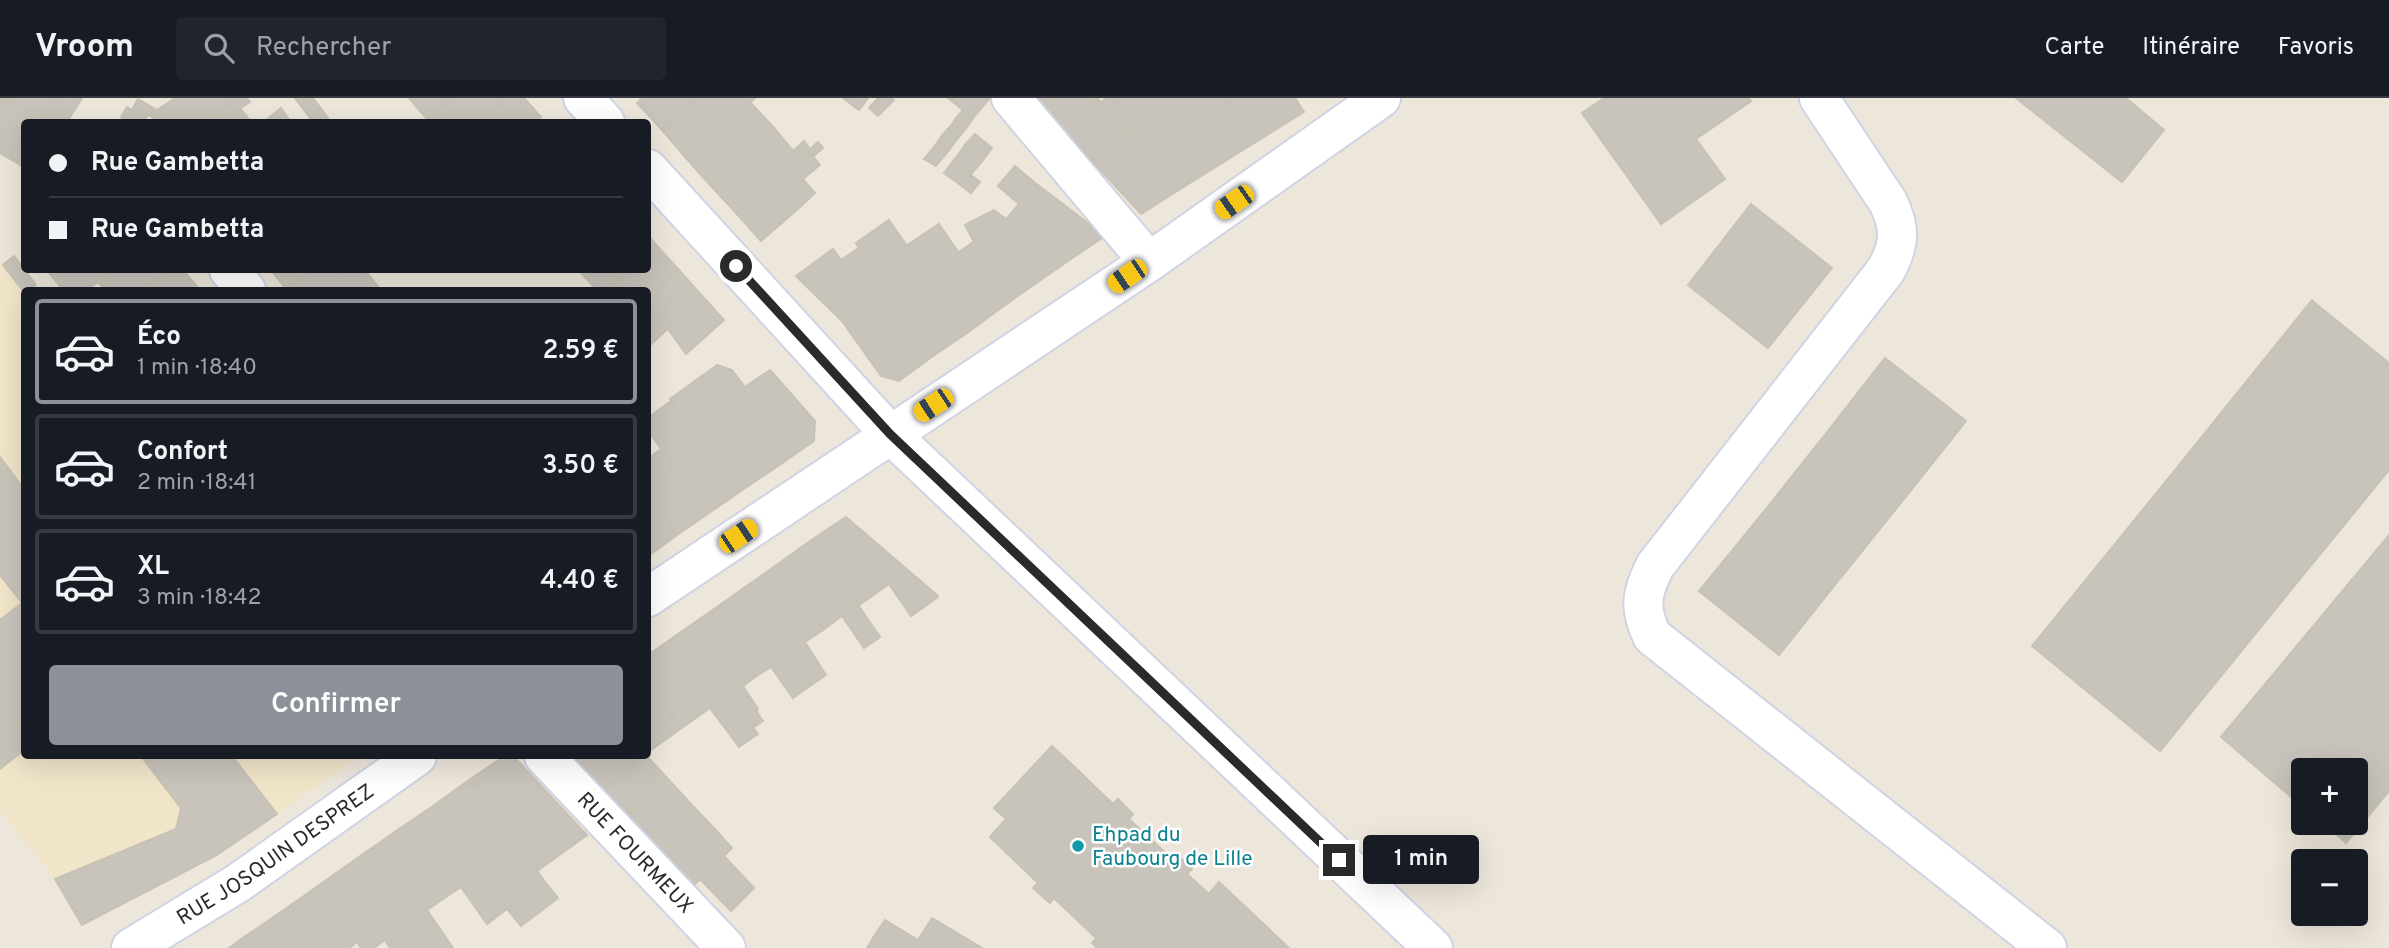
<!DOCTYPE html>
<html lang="fr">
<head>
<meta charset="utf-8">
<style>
	:root { --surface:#171b24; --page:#20242c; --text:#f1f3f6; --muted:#9ea1a6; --line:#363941; --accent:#8c9099 }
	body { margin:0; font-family:Overpass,sans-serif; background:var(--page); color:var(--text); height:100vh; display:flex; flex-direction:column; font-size:26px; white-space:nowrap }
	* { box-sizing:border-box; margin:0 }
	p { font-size:23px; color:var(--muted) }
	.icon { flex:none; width:38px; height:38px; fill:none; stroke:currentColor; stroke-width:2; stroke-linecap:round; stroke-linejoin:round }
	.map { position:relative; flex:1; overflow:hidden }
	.sheet { position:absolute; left:21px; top:189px; width:630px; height:472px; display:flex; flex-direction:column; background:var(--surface); border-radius:7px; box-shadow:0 7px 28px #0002 }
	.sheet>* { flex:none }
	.banner { position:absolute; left:21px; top:21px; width:630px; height:154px; border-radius:7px; box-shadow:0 7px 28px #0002; display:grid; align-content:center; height:154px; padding:0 28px; background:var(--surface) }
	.buttons { position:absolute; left:2291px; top:660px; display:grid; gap:14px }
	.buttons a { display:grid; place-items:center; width:77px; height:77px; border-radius:7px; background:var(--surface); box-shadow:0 7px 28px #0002; font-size:35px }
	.end { position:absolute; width:32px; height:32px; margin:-16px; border:9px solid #2a2a2a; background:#fff; box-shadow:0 0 0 4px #fff }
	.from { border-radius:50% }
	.bubble { position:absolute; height:49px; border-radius:7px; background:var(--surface); box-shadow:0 7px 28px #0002; font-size:23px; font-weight:600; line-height:49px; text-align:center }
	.car { position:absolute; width:21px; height:42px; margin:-21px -10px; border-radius:9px; box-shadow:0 0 5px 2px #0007; background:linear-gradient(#f5c518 24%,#345 0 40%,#f5c518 0 76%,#345 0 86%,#f5c518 0) }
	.banner b { display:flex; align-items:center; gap:24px; height:66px; font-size:26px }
	.banner b+b { border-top:2px solid var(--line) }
	.banner i { width:18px; height:18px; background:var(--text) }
	ul { padding:12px 0 0; list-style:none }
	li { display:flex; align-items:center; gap:21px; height:105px; margin:0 14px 10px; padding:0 14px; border:4px solid var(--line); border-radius:7px }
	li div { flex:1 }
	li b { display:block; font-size:26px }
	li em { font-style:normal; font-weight:600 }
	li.selected { border-color:var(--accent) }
	li>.icon { width:63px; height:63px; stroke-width:1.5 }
	.primary-button { display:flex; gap:14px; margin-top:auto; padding:14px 28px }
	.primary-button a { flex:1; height:80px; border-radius:7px; background:var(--accent); color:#fff; font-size:28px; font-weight:600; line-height:80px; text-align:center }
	header { display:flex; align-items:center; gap:42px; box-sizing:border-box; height:98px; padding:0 35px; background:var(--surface); border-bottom:2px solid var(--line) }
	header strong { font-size:33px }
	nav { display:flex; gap:38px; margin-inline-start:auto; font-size:24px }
	.search { width:490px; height:63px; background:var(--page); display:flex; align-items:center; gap:18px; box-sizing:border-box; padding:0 24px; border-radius:7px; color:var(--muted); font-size:26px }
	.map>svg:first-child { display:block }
	.education { fill:#f0e4c9 }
	.building { fill:#c8c3bb; stroke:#c8c2b5; stroke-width:2 }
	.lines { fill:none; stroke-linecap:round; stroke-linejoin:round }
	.minor-casing { stroke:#d0d3e4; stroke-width:42 }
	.minor { stroke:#fff; stroke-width:38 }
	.route { stroke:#2a2a2a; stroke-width:9 }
	.culture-dot { fill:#0f9aa8; stroke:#fff; stroke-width:2.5 }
	.labels { text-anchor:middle; stroke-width:5; stroke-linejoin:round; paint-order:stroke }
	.culture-label { font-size:21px; fill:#0d838f; stroke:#fff; text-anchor:start }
	.street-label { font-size:21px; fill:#2a2a2a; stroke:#fff }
</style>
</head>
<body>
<header>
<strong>Vroom</strong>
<div class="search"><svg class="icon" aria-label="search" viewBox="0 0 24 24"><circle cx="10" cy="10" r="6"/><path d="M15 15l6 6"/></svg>Rechercher</div>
<nav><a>Carte</a><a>Itinéraire</a><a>Favoris</a></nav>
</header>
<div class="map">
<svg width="2389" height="850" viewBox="0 0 2389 850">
	<rect width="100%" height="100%" fill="#ede6db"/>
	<!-- education -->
	<polygon class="education" points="0,164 24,196 24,658 361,658 217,757 82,827 55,781 0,713"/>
	<!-- building -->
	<g class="building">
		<polygon points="0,0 59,0 47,21 14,3 11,8"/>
		<polygon points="59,0 82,0 67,24 45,24"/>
		<polygon points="175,0 235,0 203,24 156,24 150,17"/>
		<polygon points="235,0 247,0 250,4 239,11 233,2"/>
		<polygon points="295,0 310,0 301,8"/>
		<polygon points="310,0 313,0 328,20 322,24 313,24 301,8"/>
		<polygon points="409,0 450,0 427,21"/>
		<polygon points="450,0 505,0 478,24 430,24 427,21"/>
		<polygon points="505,0 524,0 541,19 533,24 478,24"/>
		<polygon points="642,0 697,0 662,32 637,5"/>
		<polygon points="697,0 755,0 686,60 662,32"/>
		<polygon points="843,0 868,0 859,12"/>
		<polygon points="878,0 892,0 894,2 878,18 869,10"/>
		<polygon points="948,0 988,0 989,1 973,20"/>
		<polygon points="1037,0 1097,0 1098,1 1063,32 1035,2"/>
		<polygon points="1106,0 1113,0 1133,24 1136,22 1141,32 1153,24 1166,44 1149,55 1101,4"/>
		<polygon points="1113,0 1236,0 1166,44 1153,24 1141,32 1136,22 1133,24"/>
		<polygon points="1236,0 1295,0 1304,14 1201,78 1176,38"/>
		<polygon points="1604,0 1748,0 1751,3 1696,41 1725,81 1661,126 1582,15"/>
		<polygon points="2016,0 2126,0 2164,32 2122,84"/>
		<polygon points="0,1 11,8 14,3 47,21 45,24 24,24 24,69 0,55"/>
		<polygon points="138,1 157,12 145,20 132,12"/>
		<polygon points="1098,1 1127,32 1092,63 1063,32"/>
		<polygon points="233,2 239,11 219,24 213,17"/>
		<polygon points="750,4 775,31 711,88 686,60"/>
		<polygon points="127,9 132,12 145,20 137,24 131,24 121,19"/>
		<polygon points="240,10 251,24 221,24 239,11"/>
		<polygon points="281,10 290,23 264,24"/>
		<polygon points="962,13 973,20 967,29 956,20"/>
		<polygon points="213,17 219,24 203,24"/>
		<polygon points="956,20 967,29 963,34 952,26"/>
		<polygon points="952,26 963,34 959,39 948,31"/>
		<polygon points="775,31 793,53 804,43 810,51 737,116 711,88"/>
		<polygon points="948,31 959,39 954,45 943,36"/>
		<polygon points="1127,32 1156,62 1121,94 1092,63"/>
		<polygon points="943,36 954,45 950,51 939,42"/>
		<polygon points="975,36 992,50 983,62 965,47"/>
		<polygon points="1176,38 1201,78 1141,116 1121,94 1156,62 1149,55"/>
		<polygon points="939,42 950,51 945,57 934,49"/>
		<polygon points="818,44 823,50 814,58 808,53"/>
		<polygon points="965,47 983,62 972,75 955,61"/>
		<polygon points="934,49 945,57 936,68 924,61"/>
		<polygon points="808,53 820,67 803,81 791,68"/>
		<polygon points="955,61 972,75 962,88 944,75"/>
		<polygon points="791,68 815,95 798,111 774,83"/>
		<polygon points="1015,68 1034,84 1105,138 1065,165 1006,121 1019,106 998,88"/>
		<polygon points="971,77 980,84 971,95 962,88"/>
		<polygon points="774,83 798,111 761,143 737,116"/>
		<polygon points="1751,106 1832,170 1768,250 1688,187"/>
		<polygon points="994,112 1006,121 974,144 965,127"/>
		<polygon points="1006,121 1065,165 998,212 959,154"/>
		<polygon points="889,122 967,235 933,258 856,145"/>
		<polygon points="939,126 998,212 967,235 906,148"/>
		<polygon points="648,137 656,147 648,155"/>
		<polygon points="656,147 679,172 648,200 648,192 606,192 629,172 648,172 648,155"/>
		<polygon points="859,150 933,258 899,283 881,278 842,223 796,178 833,151 841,162"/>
		<polygon points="14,158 36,187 24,194 3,167"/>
		<polygon points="56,172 114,172 87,192 63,192 50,176"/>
		<polygon points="114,172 169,172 143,192 105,192 98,184"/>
		<polygon points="169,172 183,172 200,192 143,192"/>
		<polygon points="271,172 311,172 286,191"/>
		<polygon points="311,172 334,172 337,175 342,172 365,172 380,191 377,192 287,192 286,191"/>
		<polygon points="578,172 629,172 606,192 597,192"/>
		<polygon points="679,172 703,199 648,249 648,200"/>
		<polygon points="703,199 724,222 686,256 668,231"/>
		<polygon points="2312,202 2315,205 2176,389 2167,382"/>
		<polygon points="2315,205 2389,265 2389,372 2295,487 2176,389"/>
		<polygon points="1885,260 1966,323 1904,401 1824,338"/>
		<polygon points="717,267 732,272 745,289 745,304 779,282 815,323 814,343 769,374 702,278"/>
		<polygon points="770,272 779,282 745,304 745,289"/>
		<polygon points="702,278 769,374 738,395 670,301"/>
		<polygon points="671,303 738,395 709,415 648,333 648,320"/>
		<polygon points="1824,338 1904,401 1842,478 1762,416"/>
		<polygon points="661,351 709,415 677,437 648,400 648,361"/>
		<polygon points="0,359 24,391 24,620 0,639 0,522 22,505 0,477"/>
		<polygon points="2167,382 2176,389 2048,561 2032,548"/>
		<polygon points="2176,389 2295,487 2160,653 2048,561"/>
		<polygon points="648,400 677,437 648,458"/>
		<polygon points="1762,416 1842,478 1779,557 1699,493"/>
		<polygon points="846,419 938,498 938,499 911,518 889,486 859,507 813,441"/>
		<polygon points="2389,437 2389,688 2344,743 2322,724 2356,724 2356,672 2303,672 2303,709 2221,639"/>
		<polygon points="813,441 880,539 864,550 842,518 823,532 778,466"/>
		<polygon points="778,466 823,532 805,544 826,577 811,587 744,490"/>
		<polygon points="744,490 811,587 793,600 771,569 755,579 710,514"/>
		<polygon points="710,514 755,579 743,588 758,611 756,612 760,619 751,626 733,602 674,539"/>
		<polygon points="674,539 733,602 758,636 739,649 710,610 683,629 661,605 662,588 648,572 648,557"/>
		<polygon points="648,572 662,588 661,605 683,629 648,654"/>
		<polygon points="760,619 763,623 754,629 751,626"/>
		<polygon points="24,620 24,652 0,671 0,639"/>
		<polygon points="1052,648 1079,673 1066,687 1077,698 1090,684 1113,706 1118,701 1133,716 1129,721 1172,761 1176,756 1192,771 1187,776 1209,796 1219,784 1289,850 1097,850 1092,845 1096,840 1054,800 1050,805 1033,790 1038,785 990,739 1006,721 994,710"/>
		<polygon points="141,658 232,658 277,716 217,757 82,827 55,781 176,731 181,710"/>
		<polygon points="562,658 589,658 575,671"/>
		<polygon points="589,658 640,658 599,696 575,671"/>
		<polygon points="640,658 647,658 667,680 622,721 599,696"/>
		<polygon points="503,659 516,661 587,737 537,773 472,680"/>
		<polygon points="1079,673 1090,684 1077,698 1066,687"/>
		<polygon points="472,680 545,784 507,811 433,708"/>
		<polygon points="667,680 690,705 645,747 622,721"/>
		<polygon points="2389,688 2389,693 2346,745 2344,743"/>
		<polygon points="690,705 711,727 667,769 645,747"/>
		<polygon points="433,708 507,811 487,826 461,789 446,799 396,733"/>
		<polygon points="711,727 732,750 689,792 667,769"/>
		<polygon points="396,733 446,799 427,812 453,850 425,850 359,759"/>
		<polygon points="724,758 754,790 731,813 700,781"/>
		<polygon points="359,759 425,850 390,850 385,842 374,850 361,850 357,844 318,788"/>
		<polygon points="545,784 558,800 521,828 507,811"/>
		<polygon points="318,788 333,809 278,850 257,850 297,822 291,807"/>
		<polygon points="291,807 297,822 257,850 248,850 240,842"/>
		<polygon points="333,809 357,844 349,850 278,850"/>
		<polygon points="932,820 982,850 913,850"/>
		<polygon points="885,822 918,842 913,850 890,850 873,840"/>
		<polygon points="873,840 890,850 867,850"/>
		<polygon points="240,842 248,850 229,850"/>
	</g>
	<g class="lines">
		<!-- minor casing -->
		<g class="minor-casing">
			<g id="minor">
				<polyline points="583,0 605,24"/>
				<polyline points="1011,0 1149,164"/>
				<path d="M1819,0l69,104c13,27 12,42 -2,68l-231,296c-14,28 -16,42 -3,70l395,312"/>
				<polyline points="648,71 890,336 1433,850"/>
				<polyline points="229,172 246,192"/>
				<polyline points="648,499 1149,164 1381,0"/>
				<path id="s1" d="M544,658l182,192"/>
				<path id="s2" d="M131,850l107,-65 179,-127"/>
			</g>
		</g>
		<!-- minor -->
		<use href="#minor" class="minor"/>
	</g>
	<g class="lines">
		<!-- route -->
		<polyline class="route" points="736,168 890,336 1339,762"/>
	</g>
	<!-- markers -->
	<circle class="culture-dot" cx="1078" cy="748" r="7"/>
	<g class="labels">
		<!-- culture labels -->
		<g class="culture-label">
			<text x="1092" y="743">Ehpad du<tspan x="1092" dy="24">Faubourg de Lille</tspan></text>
		</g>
		<!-- street labels -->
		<g class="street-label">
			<text dy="7" stroke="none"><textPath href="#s1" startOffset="133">RUE FOURMEUX</textPath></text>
			<text dy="7" stroke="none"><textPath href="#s2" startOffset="172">RUE JOSQUIN DESPREZ</textPath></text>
		</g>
	</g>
</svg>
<div class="buttons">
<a>+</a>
<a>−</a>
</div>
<i class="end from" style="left:736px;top:168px"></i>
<i class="end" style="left:1339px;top:762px"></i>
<div class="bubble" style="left:1363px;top:737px;width:116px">1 min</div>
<i class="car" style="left:1234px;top:104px;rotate:235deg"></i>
<i class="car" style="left:1127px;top:178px;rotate:236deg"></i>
<i class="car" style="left:933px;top:307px;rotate:237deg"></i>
<i class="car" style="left:738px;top:438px;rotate:56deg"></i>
<div class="banner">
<b><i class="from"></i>Rue Gambetta</b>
<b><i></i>Rue Gambetta</b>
</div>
<section class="sheet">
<ul>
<li class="selected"><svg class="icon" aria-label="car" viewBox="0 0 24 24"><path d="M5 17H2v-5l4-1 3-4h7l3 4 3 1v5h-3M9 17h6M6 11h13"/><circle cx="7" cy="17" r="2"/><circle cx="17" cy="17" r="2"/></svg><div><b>Éco</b><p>1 min · 18:40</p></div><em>2.59 €</em></li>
<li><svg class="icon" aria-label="car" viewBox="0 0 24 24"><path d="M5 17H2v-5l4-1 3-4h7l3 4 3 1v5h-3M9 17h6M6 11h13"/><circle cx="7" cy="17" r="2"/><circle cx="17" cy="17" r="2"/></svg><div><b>Confort</b><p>2 min · 18:41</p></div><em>3.50 €</em></li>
<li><svg class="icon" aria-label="car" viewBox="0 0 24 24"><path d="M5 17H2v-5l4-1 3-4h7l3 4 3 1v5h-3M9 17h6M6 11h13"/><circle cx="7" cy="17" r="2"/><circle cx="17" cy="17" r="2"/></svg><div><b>XL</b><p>3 min · 18:42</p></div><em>4.40 €</em></li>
</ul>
<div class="primary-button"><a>Confirmer</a></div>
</section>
</div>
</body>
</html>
